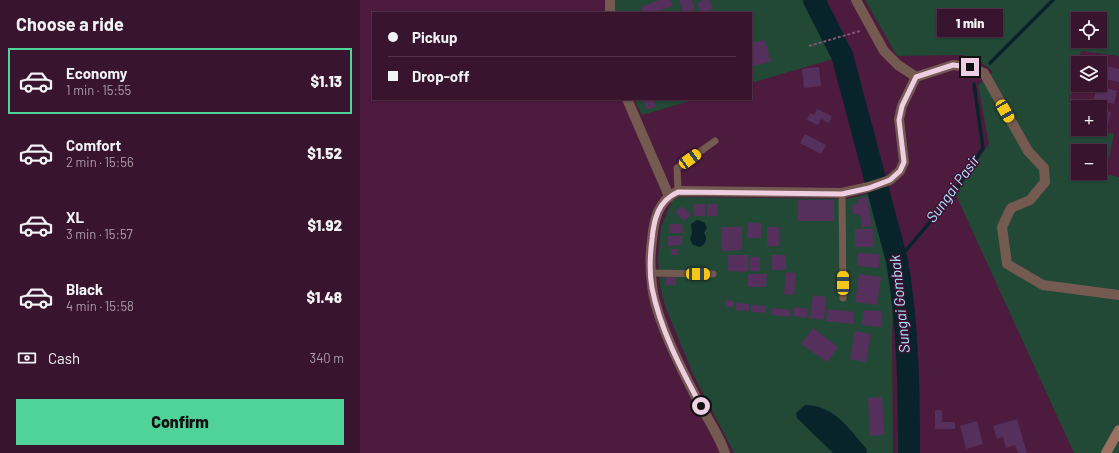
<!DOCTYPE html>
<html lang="en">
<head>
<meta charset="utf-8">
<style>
	:root { --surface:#39142e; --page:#44213a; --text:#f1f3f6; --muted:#ab9eaa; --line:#53334a; --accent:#4fd399 }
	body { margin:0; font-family:Barlow,sans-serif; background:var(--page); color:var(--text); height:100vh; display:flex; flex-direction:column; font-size:15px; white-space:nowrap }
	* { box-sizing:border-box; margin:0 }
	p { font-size:13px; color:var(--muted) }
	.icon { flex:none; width:22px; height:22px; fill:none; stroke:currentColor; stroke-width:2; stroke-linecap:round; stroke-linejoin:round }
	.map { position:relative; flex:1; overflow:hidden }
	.panel { display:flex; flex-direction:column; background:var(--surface); width:360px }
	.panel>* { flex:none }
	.top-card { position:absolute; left:12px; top:12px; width:380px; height:88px; border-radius:0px; box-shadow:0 1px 3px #0004,0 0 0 1px var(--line); display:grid; align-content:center; height:88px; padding:0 16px; background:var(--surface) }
	.controls { position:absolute; left:711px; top:12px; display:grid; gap:8px }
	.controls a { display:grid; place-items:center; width:36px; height:36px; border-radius:0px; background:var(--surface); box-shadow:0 1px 3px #0004,0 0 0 1px var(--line); font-size:20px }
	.end { position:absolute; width:18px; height:18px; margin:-9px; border:5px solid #eecfe2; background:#111; box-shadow:0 0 0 2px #111 }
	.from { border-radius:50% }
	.bubble { position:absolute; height:28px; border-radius:0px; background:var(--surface); box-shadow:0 1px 3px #0004,0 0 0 1px var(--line); font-size:13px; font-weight:800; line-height:28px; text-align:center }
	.car { position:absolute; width:12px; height:24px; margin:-12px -6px; border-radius:5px; box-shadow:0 0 3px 1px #0007; background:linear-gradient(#f5c518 24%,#345 0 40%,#f5c518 0 76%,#345 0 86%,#f5c518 0) }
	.top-card b { display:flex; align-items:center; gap:14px; height:38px; font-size:15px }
	.top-card b+b { border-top:1px solid var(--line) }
	.top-card i { width:10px; height:10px; background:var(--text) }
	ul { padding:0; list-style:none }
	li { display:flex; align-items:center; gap:12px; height:66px; margin:0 8px 6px; padding:0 8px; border:2px solid transparent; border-radius:0px }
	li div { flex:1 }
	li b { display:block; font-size:15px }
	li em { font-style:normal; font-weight:800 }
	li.active { border-color:var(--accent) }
	li>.icon { width:36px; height:36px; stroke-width:1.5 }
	h2 { padding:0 16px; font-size:18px; line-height:48px }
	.pay { display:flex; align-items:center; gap:10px; height:44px; padding:0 16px; font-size:15px }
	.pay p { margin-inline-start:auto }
	.cta { display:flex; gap:8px; margin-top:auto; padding:8px 16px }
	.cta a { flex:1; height:46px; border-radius:0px; background:var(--accent); color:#111; font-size:16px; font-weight:800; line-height:46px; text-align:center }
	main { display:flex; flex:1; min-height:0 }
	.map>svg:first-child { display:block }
	.green { fill:#224836; fill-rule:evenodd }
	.water { fill:#09232b }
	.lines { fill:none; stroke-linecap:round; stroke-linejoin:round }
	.stream { stroke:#09232b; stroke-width:3.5 }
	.river { stroke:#09232b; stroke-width:22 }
	.building { fill:#55305c }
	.path { stroke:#805572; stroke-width:2; stroke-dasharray:3 2; stroke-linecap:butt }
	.service { stroke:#745a50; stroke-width:7 }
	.minor { stroke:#745a50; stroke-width:10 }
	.secondary { stroke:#9a7061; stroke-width:10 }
	.route { stroke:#eecfe2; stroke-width:5 }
	.labels { text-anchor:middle; stroke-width:3; stroke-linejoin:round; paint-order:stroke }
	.water-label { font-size:15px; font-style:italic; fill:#a9e8fd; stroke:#401032 }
</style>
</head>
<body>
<main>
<section class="panel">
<h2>Choose a ride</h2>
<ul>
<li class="active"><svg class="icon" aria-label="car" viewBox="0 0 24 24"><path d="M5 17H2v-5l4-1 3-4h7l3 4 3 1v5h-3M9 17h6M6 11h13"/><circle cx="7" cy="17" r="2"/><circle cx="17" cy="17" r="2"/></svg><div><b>Economy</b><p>1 min · 15:55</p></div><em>$1.13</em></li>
<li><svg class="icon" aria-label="car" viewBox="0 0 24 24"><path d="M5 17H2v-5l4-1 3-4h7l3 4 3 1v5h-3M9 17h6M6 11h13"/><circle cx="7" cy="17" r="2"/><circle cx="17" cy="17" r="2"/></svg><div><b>Comfort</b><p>2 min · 15:56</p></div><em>$1.52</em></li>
<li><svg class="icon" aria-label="car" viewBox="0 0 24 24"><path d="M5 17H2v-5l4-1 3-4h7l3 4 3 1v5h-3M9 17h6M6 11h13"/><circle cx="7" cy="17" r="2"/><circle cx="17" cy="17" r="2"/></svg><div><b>XL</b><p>3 min · 15:57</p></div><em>$1.92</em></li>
<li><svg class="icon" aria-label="car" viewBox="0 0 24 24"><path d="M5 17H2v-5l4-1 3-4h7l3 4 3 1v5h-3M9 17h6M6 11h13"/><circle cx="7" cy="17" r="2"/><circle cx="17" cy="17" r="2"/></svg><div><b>Black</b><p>4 min · 15:58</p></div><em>$1.48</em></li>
</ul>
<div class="pay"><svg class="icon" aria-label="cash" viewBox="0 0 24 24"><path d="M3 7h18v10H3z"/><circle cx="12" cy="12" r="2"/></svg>Cash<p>340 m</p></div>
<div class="cta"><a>Confirm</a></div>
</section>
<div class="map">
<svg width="759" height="453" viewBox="0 0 759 453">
	<rect width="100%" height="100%" fill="#4c1b3d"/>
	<!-- green -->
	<g class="green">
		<polygon points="255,0 443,0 473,59 391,83 391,13 255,13"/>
		<path d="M505,0h254v56l-38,-5 -12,50 9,19v9h14l22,5 -9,40 14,3v276h-45l-119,-260 34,-49 -11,-59 15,-13 -13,-11 -17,-6 -66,1zM718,19h22v22h-22zM718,151h22v22h-22z"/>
		<polygon points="274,99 337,99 282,115"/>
		<polygon points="510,193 530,263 534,288 532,331 533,453 374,453 333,374 305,306 300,286 298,258 301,227 312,201 319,197 487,199"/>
	</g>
	<!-- water -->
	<g class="water">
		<path d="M337,220l7,2 3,6 -3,5c4,6 2,11 -4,14l-7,-2 -3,-6 2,-5 -1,-10z"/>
		<path d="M445,405c29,0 43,23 61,43l1,5h-34l-36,-35 -1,-5z"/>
	</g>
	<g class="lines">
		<!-- stream -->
		<g class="stream">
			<polyline points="630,63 693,0"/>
			<polyline points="537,261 592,196 623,148 614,84"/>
		</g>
		<!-- river -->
		<path class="river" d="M454,0l28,55 55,206c11,63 12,128 12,192"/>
	</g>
	<!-- building -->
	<g class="building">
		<polygon points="299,0 311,0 313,6 293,13 283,13 281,7"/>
		<polygon points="319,0 332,0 335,9 323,13"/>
		<polygon points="343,0 349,0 353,9 341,13 337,3"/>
		<polygon points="405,40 411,62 392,66 391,43"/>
		<polygon points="743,65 759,69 759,82 740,78"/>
		<polygon points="459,67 461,86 444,88 442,69"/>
		<polygon points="737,86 757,91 754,104 734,99"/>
		<polygon points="283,99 294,99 296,107 287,110"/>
		<polygon points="457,109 472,116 469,123 461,119 458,125 447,120 450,113 454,115"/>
		<polygon points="740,109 751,112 748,125 740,123"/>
		<polygon points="445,134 466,145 461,154 440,143"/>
		<polygon points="507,197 512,226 502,227 500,214 493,215 492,205 498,204 497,199"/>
		<rect x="438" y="200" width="36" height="21"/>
		<rect x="334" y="204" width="11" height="12"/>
		<rect x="347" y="204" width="10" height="12"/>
		<polygon points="322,206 331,215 324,221 315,212"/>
		<polygon points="388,223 401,223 401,238 387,238"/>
		<polygon points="309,224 322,224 323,233 309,233"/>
		<polygon points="361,227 382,227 382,250 362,251"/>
		<rect x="407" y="227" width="12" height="19"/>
		<rect x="495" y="229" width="18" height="18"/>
		<polygon points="308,236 322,236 322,245 308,246"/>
		<rect x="311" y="249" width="7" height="6"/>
		<polygon points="498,253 520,254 519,268 497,266"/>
		<polygon points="368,255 388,255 388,272 368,271"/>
		<rect x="412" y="255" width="14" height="15"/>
		<rect x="389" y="257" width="11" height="14"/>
		<polygon points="426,272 436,273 434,295 424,294"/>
		<polygon points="388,274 407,274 406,287 388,287"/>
		<polygon points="499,274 521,277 517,305 495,302"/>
		<rect x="306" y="277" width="10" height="8"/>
		<polygon points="453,295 466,297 464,320 450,318"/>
		<polygon points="365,300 374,301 374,307 365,307"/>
		<polygon points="376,303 389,304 389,311 375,310"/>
		<polygon points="391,305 406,306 406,313 391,312"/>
		<polygon points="434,307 448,309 447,318 433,316"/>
		<polygon points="412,308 431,310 430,317 412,315"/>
		<polygon points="468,309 494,312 493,324 466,321"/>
		<polygon points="504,310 522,311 521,327 502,325"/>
		<polygon points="453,328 478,347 467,362 441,344"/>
		<polygon points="495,331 511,334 506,362 490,359"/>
		<polygon points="522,397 524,435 510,436 508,398"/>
		<polygon points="575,410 582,410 582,422 595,422 595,429 575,429"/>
		<polygon points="657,419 667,453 658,453 655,445 646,448 643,437 637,439 633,426"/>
		<polygon points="617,421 623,444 606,449 600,426"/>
	</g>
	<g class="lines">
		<!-- path -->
		<polyline class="path" points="449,46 500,31"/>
		<!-- service -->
		<g class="service">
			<polyline points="318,191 317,168 355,141"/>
			<polyline points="482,193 483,298"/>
			<polyline points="291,273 353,274"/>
		</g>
		<!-- minor -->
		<g class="minor">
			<polyline points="250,0 250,13"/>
			<polyline points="496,0 524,51 538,65 556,77"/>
			<polyline points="267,99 309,196"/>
			<path d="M365,453c-6,-18 -18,-35 -27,-52 -15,-29 -43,-83 -46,-116 -2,-15 -2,-30 0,-45 2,-21 6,-39 26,-49l164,2 27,-6 21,-7 10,-9 4,-9 -5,-43 3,-13 14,-29 37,-12 17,2 14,6 44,78 16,17 1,14 -15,18 -19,8 -9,19 5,37 36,21 76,10"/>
		</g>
		<!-- secondary -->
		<polyline class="secondary" points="746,453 759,430"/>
	</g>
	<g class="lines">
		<!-- route -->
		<path class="route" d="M341,406c-20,-37 -41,-77 -49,-118 -3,-16 -2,-33 0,-49 2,-20 6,-38 26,-47l164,2 27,-6 21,-8 10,-9 4,-9 -5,-42 3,-14 14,-29 37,-12 17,2"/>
	</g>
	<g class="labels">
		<!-- water labels -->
		<g class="water-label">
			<text transform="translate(593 189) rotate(-54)" y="5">Sungai Pasir</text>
			<text transform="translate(540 304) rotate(-96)" y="5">Sungai Gombak</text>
		</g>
	</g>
</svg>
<div class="controls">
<a><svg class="icon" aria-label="locate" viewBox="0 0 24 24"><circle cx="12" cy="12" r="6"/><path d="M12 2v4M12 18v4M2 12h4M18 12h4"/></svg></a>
<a><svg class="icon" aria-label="layers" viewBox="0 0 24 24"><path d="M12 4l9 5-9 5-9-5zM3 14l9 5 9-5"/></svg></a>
<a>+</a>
<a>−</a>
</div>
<i class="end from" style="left:341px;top:406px"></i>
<i class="end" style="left:610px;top:67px"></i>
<div class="bubble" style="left:577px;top:9px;width:66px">1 min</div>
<i class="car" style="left:645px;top:111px;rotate:150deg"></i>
<i class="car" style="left:330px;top:159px;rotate:54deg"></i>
<i class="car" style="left:338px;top:274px;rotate:91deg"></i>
<i class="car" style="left:483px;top:283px;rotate:0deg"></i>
<div class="top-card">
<b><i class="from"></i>Pickup</b>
<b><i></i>Drop-off</b>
</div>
</div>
</main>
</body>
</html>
